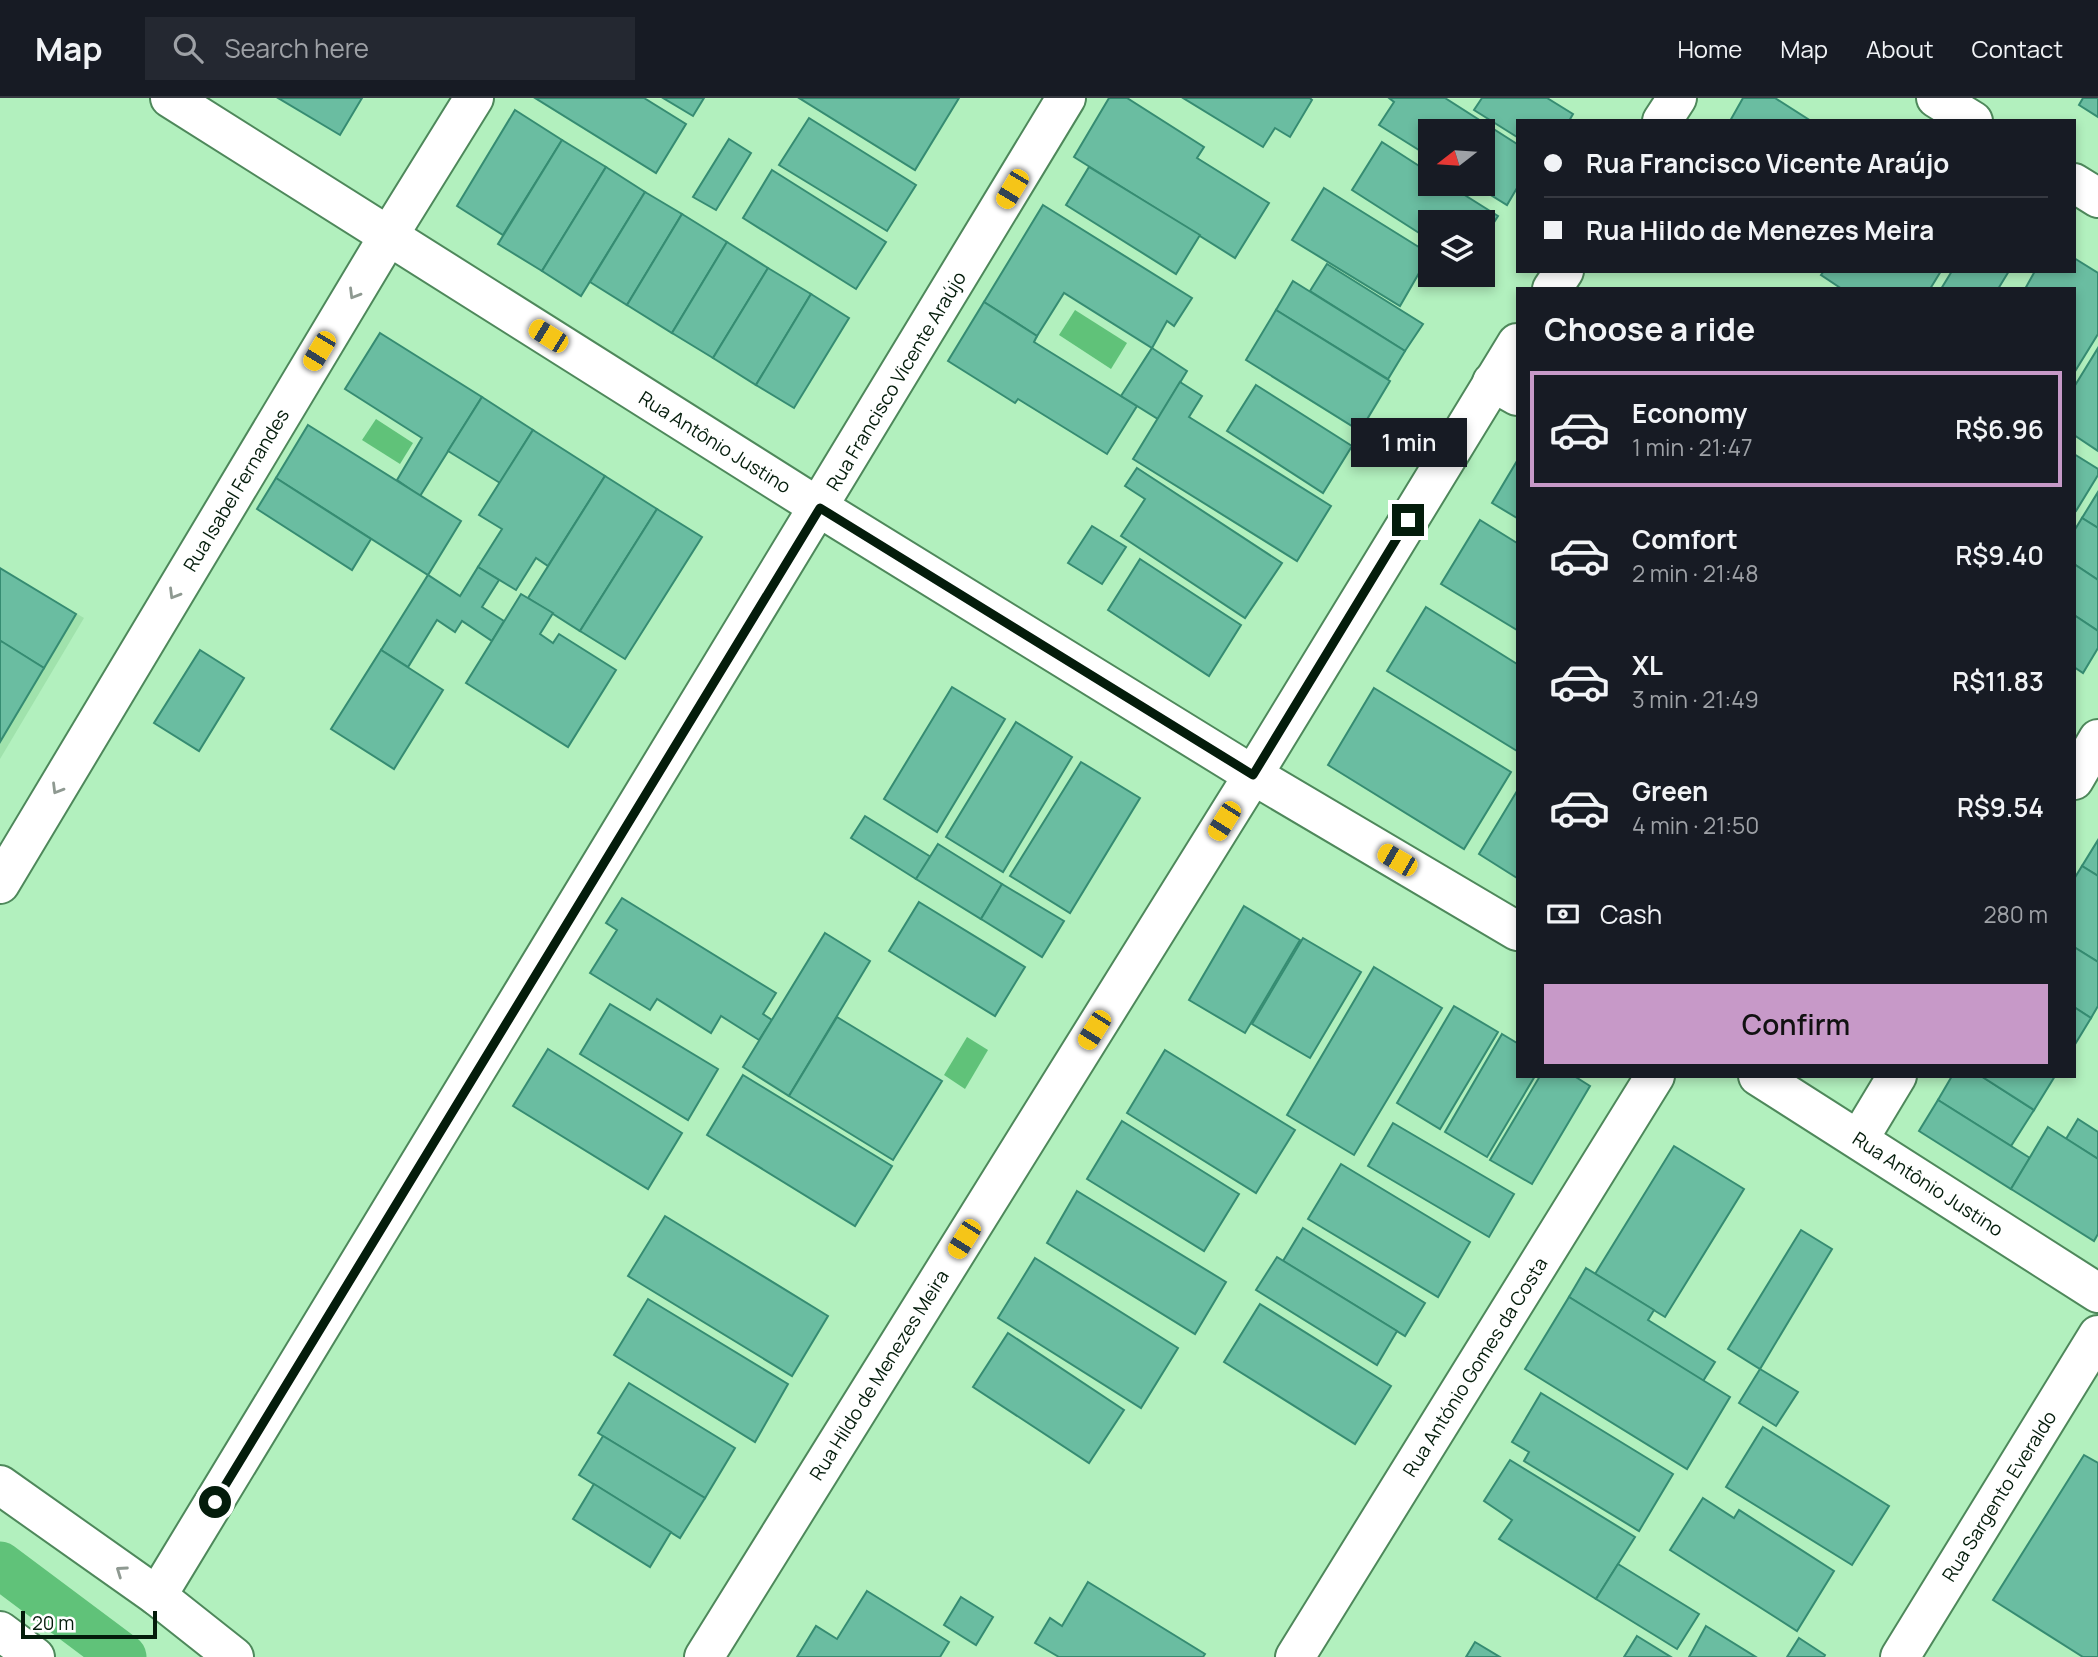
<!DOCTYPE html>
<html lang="en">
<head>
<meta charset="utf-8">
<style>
	:root { --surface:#171b24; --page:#242831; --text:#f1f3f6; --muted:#9ea1a6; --line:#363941; --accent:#c799c8 }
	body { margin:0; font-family:Manrope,sans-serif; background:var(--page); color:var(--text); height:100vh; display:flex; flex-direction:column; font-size:26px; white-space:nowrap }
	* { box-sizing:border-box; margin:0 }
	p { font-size:23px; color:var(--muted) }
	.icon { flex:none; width:38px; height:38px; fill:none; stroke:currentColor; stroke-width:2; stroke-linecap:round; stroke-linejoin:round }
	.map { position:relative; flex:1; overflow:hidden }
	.panel { position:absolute; left:1516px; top:189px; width:560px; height:791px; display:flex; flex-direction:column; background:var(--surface); border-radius:0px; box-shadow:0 4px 10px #0003 }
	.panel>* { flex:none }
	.top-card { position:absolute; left:1516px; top:21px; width:560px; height:154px; border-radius:0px; box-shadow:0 4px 10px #0003; display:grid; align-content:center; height:154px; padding:0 28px; background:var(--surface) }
	.needle { width:46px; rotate:253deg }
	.fabs { position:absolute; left:1418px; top:21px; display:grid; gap:14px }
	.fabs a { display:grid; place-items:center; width:77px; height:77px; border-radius:0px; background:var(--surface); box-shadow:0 4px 10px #0003; font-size:35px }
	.scale { position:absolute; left:21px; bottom:18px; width:136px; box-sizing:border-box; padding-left:7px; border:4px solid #041c0b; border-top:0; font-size:19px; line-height:24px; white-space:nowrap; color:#041c0b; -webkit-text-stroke:5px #fff; paint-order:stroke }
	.end { position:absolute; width:32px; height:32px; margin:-16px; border:9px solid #041c0b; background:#fff; box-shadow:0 0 0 4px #fff }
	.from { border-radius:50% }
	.bubble { position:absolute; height:49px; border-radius:0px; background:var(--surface); box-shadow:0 4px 10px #0003; font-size:23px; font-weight:600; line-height:49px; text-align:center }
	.car { position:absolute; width:21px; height:42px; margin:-21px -10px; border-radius:9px; box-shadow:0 0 5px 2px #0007; background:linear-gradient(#f5c518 24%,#345 0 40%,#f5c518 0 76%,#345 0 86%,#f5c518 0) }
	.top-card b { display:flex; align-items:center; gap:24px; height:66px; font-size:26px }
	.top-card b+b { border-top:2px solid var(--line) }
	.top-card i { width:18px; height:18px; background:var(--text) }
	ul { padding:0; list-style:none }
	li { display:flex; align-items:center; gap:21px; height:116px; margin:0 14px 10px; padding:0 14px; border:4px solid transparent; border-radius:0px }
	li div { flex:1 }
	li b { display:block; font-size:26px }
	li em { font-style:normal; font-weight:600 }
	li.active { border-color:var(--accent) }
	li>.icon { width:63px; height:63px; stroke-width:1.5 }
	h2 { padding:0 28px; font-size:32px; line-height:84px }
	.pay { display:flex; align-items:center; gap:18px; height:77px; padding:0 28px; font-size:26px }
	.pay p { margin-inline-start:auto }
	.cta { display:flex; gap:14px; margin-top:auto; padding:14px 28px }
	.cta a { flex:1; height:80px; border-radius:0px; background:var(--accent); color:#111; font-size:28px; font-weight:600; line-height:80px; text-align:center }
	header { display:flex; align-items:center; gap:42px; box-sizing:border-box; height:98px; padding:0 35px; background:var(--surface); border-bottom:2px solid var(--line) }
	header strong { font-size:33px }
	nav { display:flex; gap:38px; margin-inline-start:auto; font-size:24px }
	.search { width:490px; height:63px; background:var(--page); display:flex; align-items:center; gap:18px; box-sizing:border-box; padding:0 24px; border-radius:0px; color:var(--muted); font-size:26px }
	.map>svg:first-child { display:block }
	.built { fill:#a0e2ac }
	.water { fill:#60c279 }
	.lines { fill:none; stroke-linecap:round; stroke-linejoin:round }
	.canal { stroke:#60c279; stroke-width:47 }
	.building { fill:#6abda1; stroke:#368c72; stroke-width:2 }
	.minor-casing { stroke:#4e885b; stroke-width:42 }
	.tertiary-casing { stroke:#4e885b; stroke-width:42 }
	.minor { stroke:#fff; stroke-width:38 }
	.tertiary { stroke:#fff; stroke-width:38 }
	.oneway { stroke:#8e9991 }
	.route { stroke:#041c0b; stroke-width:9 }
	.labels { text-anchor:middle; stroke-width:6; stroke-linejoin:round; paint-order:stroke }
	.street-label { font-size:19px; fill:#041c0b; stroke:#fff }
</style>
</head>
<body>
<header>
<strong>Map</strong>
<div class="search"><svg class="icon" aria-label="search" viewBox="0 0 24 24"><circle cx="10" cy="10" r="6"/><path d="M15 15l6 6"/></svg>Search here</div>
<nav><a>Home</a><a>Map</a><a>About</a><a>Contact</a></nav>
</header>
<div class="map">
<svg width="2098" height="1559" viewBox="0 0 2098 1559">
	<rect width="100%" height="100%" fill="#b2f0be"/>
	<!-- built -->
	<polygon class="built" points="0,470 84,520 0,661"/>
	<!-- water -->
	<g class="water">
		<polygon points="1075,212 1127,245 1111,271 1059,237"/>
		<polygon points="376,321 413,345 400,366 362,342"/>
		<polygon points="967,939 988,952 965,991 944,977"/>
	</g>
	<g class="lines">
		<!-- canal -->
		<polyline class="canal" points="0,1467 123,1559"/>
	</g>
	<!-- building -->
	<g class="building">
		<polygon points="278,0 362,0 340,37"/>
		<polygon points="535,0 644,0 686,26 656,75"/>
		<polygon points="663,0 704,0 693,18"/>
		<polygon points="799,0 959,0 915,72"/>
		<polygon points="1109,0 1127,0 1204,49 1197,60 1269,105 1235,160 1074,59"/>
		<polygon points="1183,0 1310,0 1312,2 1290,39 1275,30 1263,49"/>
		<polygon points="1389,0 1445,0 1517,46 1517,90 1507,107 1473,86 1482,86 1482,33 1430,33 1430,59 1379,27 1394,4"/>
		<polygon points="1482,0 1547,0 1573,16 1569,23 1517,23 1517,39 1474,12"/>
		<polygon points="1743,0 1775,0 1811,23 1730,23"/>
		<polygon points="2083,0 2098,0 2098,19 2079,7"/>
		<polygon points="515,12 562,42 503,137 457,108"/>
		<polygon points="809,20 916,87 887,133 779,67"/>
		<polygon points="729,41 751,55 716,112 693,99"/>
		<polygon points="562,42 606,69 542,173 498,146"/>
		<polygon points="1382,44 1430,75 1430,86 1447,86 1498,118 1482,143 1482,124 1430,124 1430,142 1352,92"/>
		<polygon points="606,69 645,94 581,198 542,173"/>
		<polygon points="1089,69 1200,137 1176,176 1066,107"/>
		<polygon points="772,72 886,144 856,191 743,120"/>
		<polygon points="1324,90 1430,156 1400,208 1292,142"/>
		<polygon points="645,94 682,116 627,207 590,184"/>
		<polygon points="1043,107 1192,200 1174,228 1167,223 1152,250 1064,195 1037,238 984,204"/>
		<polygon points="682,116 727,144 672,235 627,207"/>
		<polygon points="727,144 768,170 713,260 672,235"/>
		<polygon points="2074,160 2098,175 2098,236 2074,275 2074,191 2025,191 2035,173 2074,173"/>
		<polygon points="1327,166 1423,226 1405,253 1310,193"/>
		<polygon points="768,170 811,196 756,287 713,260"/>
		<polygon points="1824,173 1941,173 1930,191 1842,191 1821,177"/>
		<polygon points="1952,173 2009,173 1998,191 1941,191"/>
		<polygon points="1293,183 1405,253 1388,281 1276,212"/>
		<polygon points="811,196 849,220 794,310 756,287"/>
		<polygon points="984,204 1037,238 1034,244 1137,308 1107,356 1018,301 1015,305 948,263"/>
		<polygon points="1276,212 1390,283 1360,333 1246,262"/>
		<polygon points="380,235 482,299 420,398 397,382 422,340 345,291"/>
		<polygon points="1152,250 1187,273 1158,321 1121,298"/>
		<polygon points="2098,250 2098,353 2074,337 2074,289"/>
		<polygon points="1180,284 1202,298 1189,319 1331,408 1297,463 1133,361"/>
		<polygon points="1256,287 1352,348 1323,395 1227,333"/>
		<polygon points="482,299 533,332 500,385 448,353"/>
		<polygon points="308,327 461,423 428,477 276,380"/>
		<polygon points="533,332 605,378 548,468 536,460 516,492 478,469 502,431 479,417"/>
		<polygon points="2074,356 2098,371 2098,377 2076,413 2074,412"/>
		<polygon points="1517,363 1517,420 1492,405"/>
		<polygon points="1137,370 1282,465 1245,520 1121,438 1145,401 1125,388"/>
		<polygon points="605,378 657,411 580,533 528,500"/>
		<polygon points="276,380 371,441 352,472 257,411"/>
		<polygon points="2098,394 2098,430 2082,420"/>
		<polygon points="657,411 702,439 625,561 580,533"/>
		<polygon points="2082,420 2098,430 2098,482 2074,466 2074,433"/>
		<polygon points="1480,422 1517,445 1517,532 1441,486"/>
		<polygon points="1092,428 1126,449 1102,486 1068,465"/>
		<polygon points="1140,461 1241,527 1209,578 1108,512"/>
		<polygon points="2074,466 2098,482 2098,533 2074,517"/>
		<polygon points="478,469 499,482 482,509 504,523 492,543 462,523 455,534 437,522 408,569 381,552 428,477 460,498"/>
		<polygon points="0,470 76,516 44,570 0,543"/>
		<polygon points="521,496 553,515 540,536 553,545 559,536 616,572 568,649 466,585"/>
		<polygon points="1426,509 1517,566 1517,653 1387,573"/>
		<polygon points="2074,517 2098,533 2098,550 2083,575 2074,569"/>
		<polygon points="1,543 44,570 0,644 0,545"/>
		<polygon points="200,552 244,580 199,653 154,625"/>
		<polygon points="381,552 443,592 394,671 331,631"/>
		<polygon points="952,589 1005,621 937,734 884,701"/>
		<polygon points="1374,590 1511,674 1464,751 1328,667"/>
		<polygon points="1016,624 1072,659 1003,774 946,739"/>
		<polygon points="1081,664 1140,700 1070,815 1010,778"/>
		<polygon points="1517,693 1517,780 1479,756"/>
		<polygon points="865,718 931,759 916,781 851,740"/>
		<polygon points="2098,742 2098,778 2082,768"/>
		<polygon points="938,746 1002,786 981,821 916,781"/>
		<polygon points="2082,768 2098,778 2098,864 2074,849 2074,781"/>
		<polygon points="1002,786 1064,823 1042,859 981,821"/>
		<polygon points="622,800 776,895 763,916 772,922 759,942 721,918 711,935 657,901 650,912 590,875 617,832 606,825"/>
		<polygon points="919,804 1025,869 995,918 889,853"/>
		<polygon points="1244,808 1300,842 1245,935 1189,902"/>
		<polygon points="825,835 870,863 789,998 743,969"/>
		<polygon points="1303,840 1361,874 1310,960 1252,926"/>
		<polygon points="2074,849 2098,864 2098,908 2091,920 2074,909"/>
		<polygon points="1374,869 1442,910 1354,1057 1287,1017"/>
		<polygon points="610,906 718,971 688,1022 580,956"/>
		<polygon points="1454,908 1498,934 1440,1031 1397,1005"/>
		<polygon points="2074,909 2091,920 2074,948"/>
		<polygon points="837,919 942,983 893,1062 789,998"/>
		<polygon points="1502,936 1517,945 1517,978 1535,978 1487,1059 1445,1034"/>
		<polygon points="548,951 682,1035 648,1091 513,1008"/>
		<polygon points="1165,952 1295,1032 1256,1095 1127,1015"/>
		<polygon points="743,977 892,1068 855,1128 707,1037"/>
		<polygon points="1540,978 1574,978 1590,988 1532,1086 1490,1062"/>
		<polygon points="1952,978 1981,978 2034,1012 2011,1048 1938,1002"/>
		<polygon points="1981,978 2055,978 2034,1012"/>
		<polygon points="1938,1002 2030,1060 2011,1091 1919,1033"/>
		<polygon points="2078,1021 2098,1034 2098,1061 2066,1041"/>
		<polygon points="1122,1023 1239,1096 1204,1153 1087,1081"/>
		<polygon points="1393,1025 1514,1096 1489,1139 1368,1068"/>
		<polygon points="2048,1029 2098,1061 2098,1136 2094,1143 2011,1091"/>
		<polygon points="1674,1048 1744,1091 1665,1219 1595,1176"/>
		<polygon points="1341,1066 1470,1144 1438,1199 1308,1121"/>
		<polygon points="1077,1093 1226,1184 1195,1236 1047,1145"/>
		<polygon points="665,1118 828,1218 792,1278 628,1178"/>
		<polygon points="1303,1130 1425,1205 1405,1238 1283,1163"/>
		<polygon points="1801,1132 1832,1151 1760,1271 1728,1251"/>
		<polygon points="1277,1159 1397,1233 1377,1267 1256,1192"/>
		<polygon points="1035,1160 1178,1250 1141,1310 998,1220"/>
		<polygon points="1586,1170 1654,1212 1648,1222 1715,1264 1703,1283 1569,1199"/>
		<polygon points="1569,1199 1730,1299 1687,1371 1525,1271"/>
		<polygon points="648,1201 788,1286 755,1344 614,1257"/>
		<polygon points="1260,1206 1391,1288 1355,1346 1224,1264"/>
		<polygon points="1008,1235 1124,1312 1089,1365 973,1289"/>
		<polygon points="1760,1271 1798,1294 1776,1328 1739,1305"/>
		<polygon points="629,1285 735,1350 705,1400 598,1335"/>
		<polygon points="1541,1295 1673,1376 1639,1433 1524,1363 1529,1354 1512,1344"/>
		<polygon points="1763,1329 1889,1408 1852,1467 1726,1389"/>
		<polygon points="603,1338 705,1400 680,1440 579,1377"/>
		<polygon points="2084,1357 2098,1365 2098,1559 2083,1559 1993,1502"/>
		<polygon points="1510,1362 1635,1439 1596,1501 1499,1441 1512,1422 1484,1403"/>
		<polygon points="594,1386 671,1434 650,1469 573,1421"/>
		<polygon points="1703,1400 1734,1420 1739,1412 1834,1473 1797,1533 1670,1452"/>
		<polygon points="1618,1466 1699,1516 1677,1551 1596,1501"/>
		<polygon points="1088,1484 1205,1556 1203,1559 1059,1559 1035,1545 1050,1520 1062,1528"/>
		<polygon points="867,1493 949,1544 940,1559 797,1559 816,1528 837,1541"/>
		<polygon points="961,1499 993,1519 976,1547 944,1527"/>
		<polygon points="1706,1528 1756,1559 1689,1559"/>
		<polygon points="1637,1538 1671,1559 1624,1559"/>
		<polygon points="1799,1540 1825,1557 1824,1559 1787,1559"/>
		<polygon points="1475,1544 1500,1559 1466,1559"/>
	</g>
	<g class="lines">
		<!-- minor casing -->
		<g class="minor-casing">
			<g id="minor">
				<polyline points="170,0 820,410 1253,677 1517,833"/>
				<polyline points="1936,0 1973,23"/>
				<polyline points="2074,85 2098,100"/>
				<polyline points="1492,284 1517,298"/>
				<polyline points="2074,682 2098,641"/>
				<polyline points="0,786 389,137 474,0"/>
				<polyline points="1758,978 2098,1195"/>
				<polyline points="1859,1041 1897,978"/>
				<polyline points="0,1387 157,1498 234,1559"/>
				<polyline points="157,1498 1066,0"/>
				<polyline points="0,1533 35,1559"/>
				<polyline points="1295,1559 1655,978"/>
				<polyline points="1900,1559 2098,1237"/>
			</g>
		</g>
		<!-- tertiary casing -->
		<g class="tertiary-casing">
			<g id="tertiary">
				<polyline points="1662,23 1677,0"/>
				<polyline points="1552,191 1564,173"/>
				<polyline points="704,1559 1253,677 1517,245"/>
			</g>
		</g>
		<!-- minor -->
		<use href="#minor" class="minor"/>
		<!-- tertiary -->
		<use href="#tertiary" class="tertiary"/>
	</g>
	<!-- one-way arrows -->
	<defs><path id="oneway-chevron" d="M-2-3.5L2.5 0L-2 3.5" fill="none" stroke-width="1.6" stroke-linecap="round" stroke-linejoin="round" transform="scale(1.75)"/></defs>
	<g class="oneway">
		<use href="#oneway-chevron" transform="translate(354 196) rotate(121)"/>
		<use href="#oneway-chevron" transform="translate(174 496) rotate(121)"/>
		<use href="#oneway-chevron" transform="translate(57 691) rotate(121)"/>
		<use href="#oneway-chevron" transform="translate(121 1473) rotate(-145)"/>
	</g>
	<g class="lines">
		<!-- route -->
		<polyline class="route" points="215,1404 820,410 1253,677 1408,422"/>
	</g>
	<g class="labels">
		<!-- street labels -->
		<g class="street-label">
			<text transform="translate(896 283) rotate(-59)" y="7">Rua Francisco Vicente Araújo</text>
			<text transform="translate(715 344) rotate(32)" y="7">Rua Antônio Justino</text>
			<text transform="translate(236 392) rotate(-59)" y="7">Rua Isabel Fernandes</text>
			<text transform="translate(1928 1086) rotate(33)" y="7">Rua Antônio Justino</text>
			<text transform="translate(1475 1269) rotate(-58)" y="7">Rua António Gomes da Costa</text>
			<text transform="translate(879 1277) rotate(-58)" y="7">Rua Hildo de Menezes Meira</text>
			<text transform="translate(1999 1398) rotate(-58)" y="7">Rua Sargento Everaldo</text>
		</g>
	</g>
</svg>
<div class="fabs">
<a><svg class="needle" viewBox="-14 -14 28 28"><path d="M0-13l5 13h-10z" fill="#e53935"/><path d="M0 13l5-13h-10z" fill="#9ea1a6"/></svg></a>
<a><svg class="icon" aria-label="layers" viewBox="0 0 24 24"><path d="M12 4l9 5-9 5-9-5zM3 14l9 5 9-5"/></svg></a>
</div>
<div class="scale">20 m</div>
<i class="end from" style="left:215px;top:1404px"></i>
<i class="end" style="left:1408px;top:422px"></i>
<div class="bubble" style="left:1351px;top:320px;width:116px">1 min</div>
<i class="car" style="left:1012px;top:91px;rotate:211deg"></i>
<i class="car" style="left:548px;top:238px;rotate:302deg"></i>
<i class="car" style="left:319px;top:253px;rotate:211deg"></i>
<i class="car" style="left:1224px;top:723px;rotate:212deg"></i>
<i class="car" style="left:1397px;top:762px;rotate:300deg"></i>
<i class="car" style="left:1094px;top:932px;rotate:212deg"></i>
<i class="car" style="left:964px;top:1141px;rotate:212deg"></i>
<div class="top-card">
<b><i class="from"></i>Rua Francisco Vicente Araújo</b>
<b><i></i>Rua Hildo de Menezes Meira</b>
</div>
<section class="panel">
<h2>Choose a ride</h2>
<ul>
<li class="active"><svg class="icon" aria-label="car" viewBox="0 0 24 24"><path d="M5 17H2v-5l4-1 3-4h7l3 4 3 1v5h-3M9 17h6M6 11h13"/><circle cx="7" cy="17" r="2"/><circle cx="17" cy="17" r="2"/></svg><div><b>Economy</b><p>1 min · 21:47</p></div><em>R$6.96</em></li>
<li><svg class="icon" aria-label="car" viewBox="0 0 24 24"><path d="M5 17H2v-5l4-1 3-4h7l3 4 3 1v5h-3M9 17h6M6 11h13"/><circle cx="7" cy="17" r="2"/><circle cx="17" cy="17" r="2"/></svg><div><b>Comfort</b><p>2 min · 21:48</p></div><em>R$9.40</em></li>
<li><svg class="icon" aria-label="car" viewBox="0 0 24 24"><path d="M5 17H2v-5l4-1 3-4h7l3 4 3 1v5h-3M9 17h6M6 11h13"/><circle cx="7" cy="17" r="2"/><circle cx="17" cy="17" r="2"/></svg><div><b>XL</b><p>3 min · 21:49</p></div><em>R$11.83</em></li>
<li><svg class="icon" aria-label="car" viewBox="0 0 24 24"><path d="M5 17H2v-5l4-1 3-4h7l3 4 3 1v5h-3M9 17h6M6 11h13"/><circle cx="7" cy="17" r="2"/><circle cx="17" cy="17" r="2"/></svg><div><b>Green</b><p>4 min · 21:50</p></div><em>R$9.54</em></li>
</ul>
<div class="pay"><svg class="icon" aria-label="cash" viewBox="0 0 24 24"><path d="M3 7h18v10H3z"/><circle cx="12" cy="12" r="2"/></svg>Cash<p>280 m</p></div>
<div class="cta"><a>Confirm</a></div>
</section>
</div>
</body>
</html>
